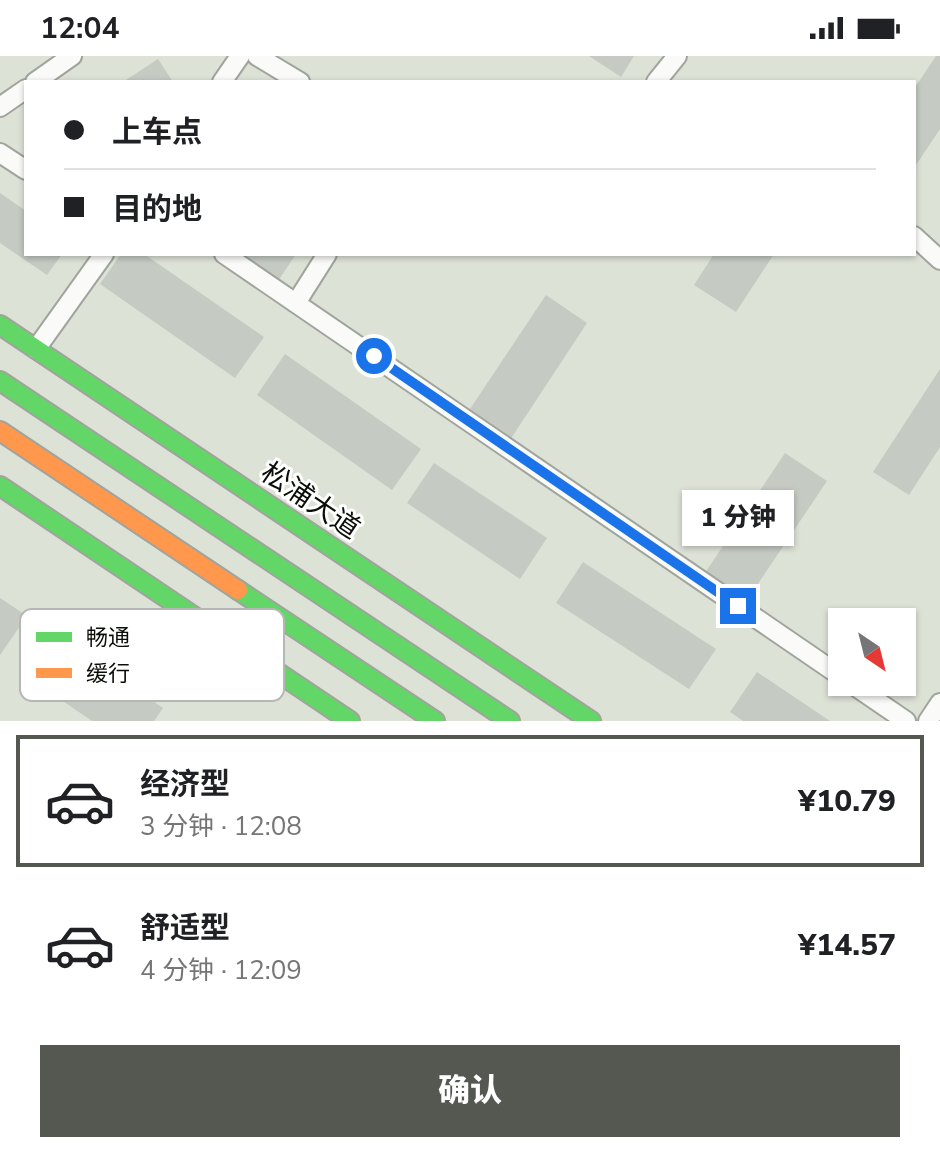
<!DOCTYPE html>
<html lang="zh">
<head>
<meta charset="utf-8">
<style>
	:root { --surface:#fff; --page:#f6f6f6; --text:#202124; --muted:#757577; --line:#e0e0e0; --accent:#545850 }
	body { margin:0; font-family:"Nunito Sans","Noto Sans SC",sans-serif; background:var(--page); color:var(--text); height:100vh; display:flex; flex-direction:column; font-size:30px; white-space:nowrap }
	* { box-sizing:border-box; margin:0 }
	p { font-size:26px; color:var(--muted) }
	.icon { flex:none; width:44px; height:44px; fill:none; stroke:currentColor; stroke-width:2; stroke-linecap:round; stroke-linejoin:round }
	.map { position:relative; height:665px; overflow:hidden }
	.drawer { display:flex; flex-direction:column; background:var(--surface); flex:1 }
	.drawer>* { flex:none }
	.top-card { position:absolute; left:24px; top:24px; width:892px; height:176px; border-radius:0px; box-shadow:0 2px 6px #0004; display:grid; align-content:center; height:176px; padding:0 40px; background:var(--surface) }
	.needle { width:52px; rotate:145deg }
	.fabs { position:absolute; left:828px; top:552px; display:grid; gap:16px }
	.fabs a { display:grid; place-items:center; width:88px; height:88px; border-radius:0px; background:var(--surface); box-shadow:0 2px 6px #0004; font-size:40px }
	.end { position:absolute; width:36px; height:36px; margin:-18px; border:10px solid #1a73e8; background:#fff; box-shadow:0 0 0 4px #fff }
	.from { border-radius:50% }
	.bubble { position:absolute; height:56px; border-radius:0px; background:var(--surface); box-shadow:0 2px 6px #0004; font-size:26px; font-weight:800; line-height:56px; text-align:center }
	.top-card b { display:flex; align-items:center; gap:28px; height:76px; font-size:30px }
	.top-card b+b { border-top:2px solid var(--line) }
	.top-card i { width:20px; height:20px; background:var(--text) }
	ul { padding:14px 0 0; list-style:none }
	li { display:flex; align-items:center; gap:24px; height:132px; margin:0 16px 12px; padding:0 24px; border:4px solid transparent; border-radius:0px }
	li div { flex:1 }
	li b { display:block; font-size:30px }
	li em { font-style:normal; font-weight:800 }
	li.selected { border-color:var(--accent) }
	li>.icon { width:72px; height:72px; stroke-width:1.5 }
	.action { display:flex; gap:16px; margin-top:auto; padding:16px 40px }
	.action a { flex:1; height:92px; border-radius:0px; background:var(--accent); color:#fff; font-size:32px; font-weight:800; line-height:92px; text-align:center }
	.status { display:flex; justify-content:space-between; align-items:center; height:56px; padding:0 40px; background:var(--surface); direction:ltr }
	.status svg { height:22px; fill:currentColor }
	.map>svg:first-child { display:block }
	.building { fill:#c5cac3 }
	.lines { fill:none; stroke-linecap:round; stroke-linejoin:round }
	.street-casing { stroke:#a0a49c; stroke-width:22 }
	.fast-casing { stroke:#a0a49c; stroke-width:22 }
	.slow-casing { stroke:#a0a49c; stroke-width:22 }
	.street { stroke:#fafbf9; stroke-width:18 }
	.fast { stroke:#63d668; stroke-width:18 }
	.slow { stroke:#ff974d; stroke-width:18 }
	.route { stroke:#1a73e8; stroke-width:10 }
	.labels { text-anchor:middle; stroke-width:6; stroke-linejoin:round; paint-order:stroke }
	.street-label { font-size:28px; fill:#0b0e07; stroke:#fff }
	.key { fill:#fff; stroke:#b6b7b5; stroke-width:2 }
	.key-label { font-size:22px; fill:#0b0e07 }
</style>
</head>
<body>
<div class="status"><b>12:04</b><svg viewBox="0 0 49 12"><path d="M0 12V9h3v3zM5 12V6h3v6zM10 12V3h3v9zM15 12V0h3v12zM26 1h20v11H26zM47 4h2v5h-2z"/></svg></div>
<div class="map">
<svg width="940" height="665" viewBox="0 0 940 665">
	<rect width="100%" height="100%" fill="#dde2d7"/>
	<!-- building -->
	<g class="building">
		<polygon points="589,0 634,0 621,21"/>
		<polygon points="936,0 940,0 940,73 914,112 914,33"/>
		<polygon points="158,3 173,26 123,26"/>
		<polygon points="0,137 26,155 26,198 62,198 47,219 0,187"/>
		<polygon points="121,198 144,198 264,281 235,322 100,228"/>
		<polygon points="236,198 296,198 276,228"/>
		<polygon points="714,198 774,198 736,256 694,229"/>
		<polygon points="546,239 587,267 508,387 466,359"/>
		<polygon points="285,298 421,393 392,434 257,339"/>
		<polygon points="940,313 940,391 909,439 873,416"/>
		<polygon points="785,397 827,425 745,547 703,520"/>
		<polygon points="434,407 547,482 520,523 407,447"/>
		<polygon points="583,506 716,593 689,633 556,547"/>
		<polygon points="0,542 27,560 0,599"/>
		<polygon points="64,584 163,652 154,665 92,665 35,626"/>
		<polygon points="757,616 830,665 743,665 730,656"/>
	</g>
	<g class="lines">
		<!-- street casing -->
		<g class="street-casing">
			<g id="street">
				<polyline points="257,0 300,26"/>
				<polyline points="35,26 72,0"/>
				<polyline points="222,26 240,0"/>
				<polyline points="656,26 677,0"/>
				<polyline points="0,51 26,33"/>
				<polyline points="0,97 26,114"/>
				<polyline points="914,180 940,204"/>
				<polyline points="224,198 842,621"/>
				<polyline points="296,247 327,198"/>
				<polyline points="36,293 104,198"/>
				<polyline points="849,626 906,665"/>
				<polyline points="928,665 940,647"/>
			</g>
		</g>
		<!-- fast casing -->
		<g class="fast-casing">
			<g id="fast">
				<polyline points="0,269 591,665"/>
				<polyline points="0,325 510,665"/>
				<polyline points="0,430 350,665"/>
				<polyline points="238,534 435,665"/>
			</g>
		</g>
		<!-- slow casing -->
		<g class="slow-casing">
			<polyline id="slow" points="0,375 238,534"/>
		</g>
		<!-- street -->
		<use href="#street" class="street"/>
		<!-- fast -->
		<use href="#fast" class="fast"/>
		<!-- slow -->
		<use href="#slow" class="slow"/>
	</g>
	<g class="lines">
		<!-- route -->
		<polyline class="route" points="374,300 738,550"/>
	</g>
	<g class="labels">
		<!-- street labels -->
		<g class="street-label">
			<text transform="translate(311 444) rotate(34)" y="10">松浦大道</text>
		</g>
	</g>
	<!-- legend -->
	<rect x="20" y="553" width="264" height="92" rx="12" class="key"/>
	<rect x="36" y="576" width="36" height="10" fill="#63d668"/>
	<rect x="36" y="612" width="36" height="10" fill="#ff974d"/>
	<g class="key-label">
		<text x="86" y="589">畅通</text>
		<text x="86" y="625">缓行</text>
	</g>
</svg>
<div class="fabs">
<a><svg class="needle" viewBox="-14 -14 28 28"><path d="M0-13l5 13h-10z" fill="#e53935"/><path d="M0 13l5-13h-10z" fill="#757577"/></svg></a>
</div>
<i class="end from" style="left:374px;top:300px"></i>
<i class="end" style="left:738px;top:550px"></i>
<div class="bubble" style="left:682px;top:434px;width:112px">1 分钟</div>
<div class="top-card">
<b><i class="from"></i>上车点</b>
<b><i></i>目的地</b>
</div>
</div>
<section class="drawer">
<ul>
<li class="selected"><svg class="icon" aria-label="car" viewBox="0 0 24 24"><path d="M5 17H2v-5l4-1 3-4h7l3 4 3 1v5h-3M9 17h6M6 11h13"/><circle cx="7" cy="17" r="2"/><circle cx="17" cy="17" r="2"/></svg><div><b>经济型</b><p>3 分钟 · 12:08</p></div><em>¥10.79</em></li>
<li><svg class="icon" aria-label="car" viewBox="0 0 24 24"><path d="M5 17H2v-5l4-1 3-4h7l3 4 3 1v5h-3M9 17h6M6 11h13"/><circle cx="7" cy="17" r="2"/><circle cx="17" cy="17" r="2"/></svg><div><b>舒适型</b><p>4 分钟 · 12:09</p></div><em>¥14.57</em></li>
</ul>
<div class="action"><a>确认</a></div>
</section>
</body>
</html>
